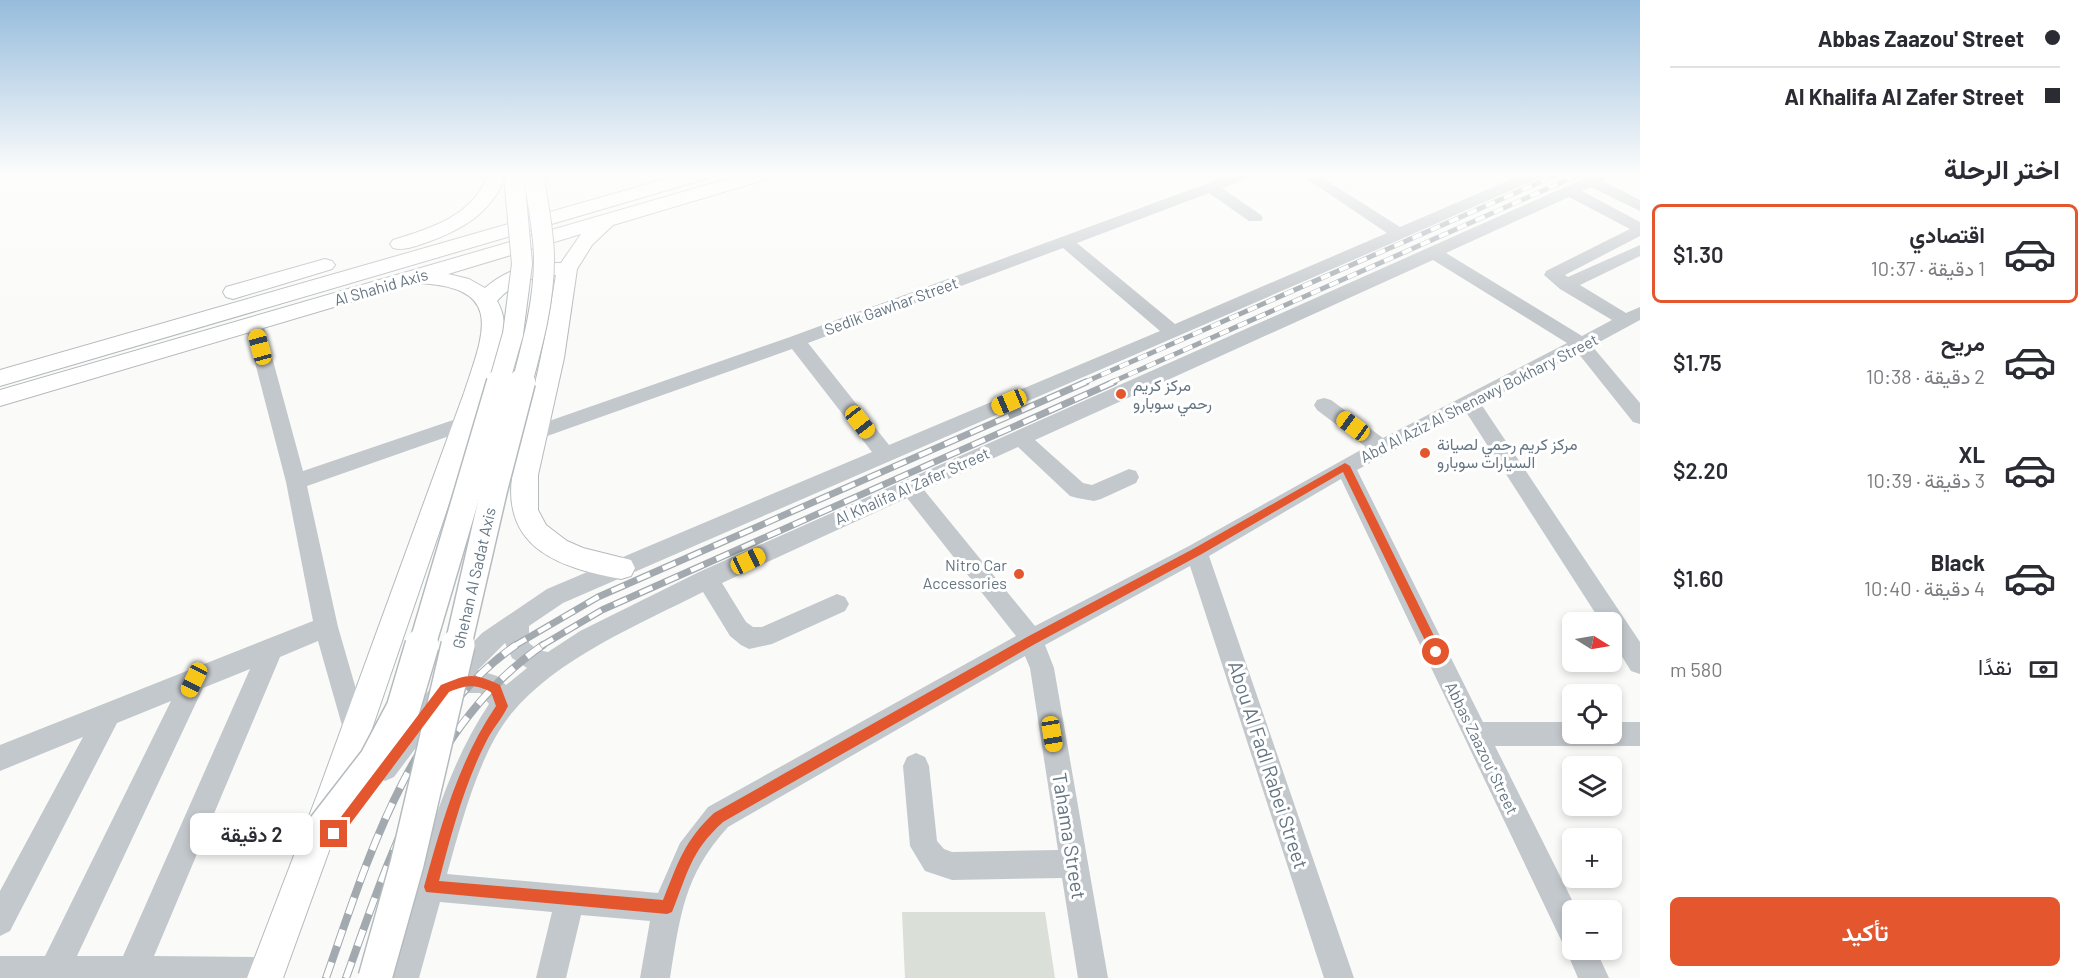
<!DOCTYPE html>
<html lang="ar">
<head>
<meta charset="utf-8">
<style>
	:root { --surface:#fff; --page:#f2f2f3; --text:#2b2b33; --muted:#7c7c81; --line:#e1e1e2; --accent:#e4572e }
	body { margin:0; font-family:Barlow,Vazirmatn,sans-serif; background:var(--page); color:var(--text); direction:rtl; height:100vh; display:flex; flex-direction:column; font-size:22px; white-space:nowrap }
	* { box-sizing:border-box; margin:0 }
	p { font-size:20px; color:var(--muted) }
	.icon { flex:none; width:33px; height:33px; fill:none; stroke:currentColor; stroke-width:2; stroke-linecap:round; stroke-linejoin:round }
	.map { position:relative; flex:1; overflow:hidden; direction:ltr }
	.side { display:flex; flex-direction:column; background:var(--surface); width:450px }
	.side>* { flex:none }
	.banner { display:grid; align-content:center; height:132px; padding:0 30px; background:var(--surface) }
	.needle { width:39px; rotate:101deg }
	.controls { position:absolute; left:1562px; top:612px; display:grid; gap:12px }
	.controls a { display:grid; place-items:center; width:60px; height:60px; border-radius:9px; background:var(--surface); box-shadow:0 3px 9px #0003; font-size:30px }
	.end { position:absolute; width:27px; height:27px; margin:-14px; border:8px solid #e4572e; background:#fff; box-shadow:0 0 0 3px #fff }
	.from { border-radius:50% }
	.bubble { position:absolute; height:42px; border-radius:9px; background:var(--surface); box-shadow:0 3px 9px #0003; font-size:20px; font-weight:600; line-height:42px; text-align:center; direction:rtl }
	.car { position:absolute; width:18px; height:36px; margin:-18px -9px; border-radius:8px; box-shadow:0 0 4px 2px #0007; background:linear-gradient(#f5c518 24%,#345 0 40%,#f5c518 0 76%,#345 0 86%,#f5c518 0) }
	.banner b { display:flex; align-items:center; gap:21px; height:57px; font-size:22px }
	.banner b+b { border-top:2px solid var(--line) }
	.banner i { width:15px; height:15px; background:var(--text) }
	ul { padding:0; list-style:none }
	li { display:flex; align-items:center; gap:18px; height:99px; margin:0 12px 9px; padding:0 18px; border:3px solid transparent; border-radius:9px }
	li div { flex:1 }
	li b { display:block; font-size:22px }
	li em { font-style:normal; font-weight:600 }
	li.selected { border-color:var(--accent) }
	li>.icon { width:54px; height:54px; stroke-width:1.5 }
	h2 { padding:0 30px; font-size:27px; line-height:72px }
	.pay { display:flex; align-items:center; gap:15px; height:66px; padding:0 30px; font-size:22px }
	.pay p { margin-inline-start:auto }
	.action { display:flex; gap:12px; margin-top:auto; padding:12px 30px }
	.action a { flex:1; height:69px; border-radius:9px; background:var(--accent); color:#fff; font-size:24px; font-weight:600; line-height:69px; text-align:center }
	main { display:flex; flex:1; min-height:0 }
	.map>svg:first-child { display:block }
	.green { fill:#dadfd7 }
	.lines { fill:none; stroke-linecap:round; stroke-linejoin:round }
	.major-casing { stroke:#b5babe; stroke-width:2 }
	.minor { fill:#c3c8cc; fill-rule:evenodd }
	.major { fill:#fff; fill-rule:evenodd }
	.rail-far2-casing { stroke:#a2aab0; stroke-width:5 }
	.rail-far1-casing { stroke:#a2aab0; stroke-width:7 }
	.rail-casing { stroke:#a2aab0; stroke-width:8 }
	.rail-far2 { stroke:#fff; stroke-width:4; stroke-dasharray:10; stroke-linecap:butt }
	.rail-far1 { stroke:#fff; stroke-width:4.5; stroke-dasharray:14; stroke-linecap:butt }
	.rail { stroke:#fff; stroke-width:6; stroke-dasharray:17; stroke-linecap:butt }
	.major-bridge-far2-casing { stroke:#b5babe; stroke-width:22; stroke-linecap:butt }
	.major-bridge-far1-casing { stroke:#b5babe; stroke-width:29; stroke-linecap:butt }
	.major-bridge-casing { stroke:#b5babe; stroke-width:36; stroke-linecap:butt }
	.major-bridge-far2 { stroke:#fff; stroke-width:20 }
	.major-bridge-far1 { stroke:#fff; stroke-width:26 }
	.major-bridge { stroke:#fff; stroke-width:33 }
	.route { fill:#e4572e }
	.poi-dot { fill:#e4572e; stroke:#fff; stroke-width:2 }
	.labels { text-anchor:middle; stroke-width:6; stroke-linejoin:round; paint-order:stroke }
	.street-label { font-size:16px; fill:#657683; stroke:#fff }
	.poi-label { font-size:16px; fill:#657683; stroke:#fff; text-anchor:start }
	.near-street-label { font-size:20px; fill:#657683; stroke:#fff }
</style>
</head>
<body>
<main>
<section class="side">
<div class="banner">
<b><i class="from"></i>Abbas Zaazou' Street</b>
<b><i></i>Al Khalifa Al Zafer Street</b>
</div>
<h2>اختر الرحلة</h2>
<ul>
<li class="selected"><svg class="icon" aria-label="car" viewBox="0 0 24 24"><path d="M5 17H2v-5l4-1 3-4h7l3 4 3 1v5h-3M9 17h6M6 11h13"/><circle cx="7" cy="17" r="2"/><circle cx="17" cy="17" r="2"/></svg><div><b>اقتصادي</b><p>1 دقيقة · 10:37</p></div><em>$1.30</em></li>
<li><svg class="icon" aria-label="car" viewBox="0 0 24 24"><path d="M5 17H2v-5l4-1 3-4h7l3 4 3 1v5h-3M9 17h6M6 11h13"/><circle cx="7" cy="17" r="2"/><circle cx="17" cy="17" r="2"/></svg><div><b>مريح</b><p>2 دقيقة · 10:38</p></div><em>$1.75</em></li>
<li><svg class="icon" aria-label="car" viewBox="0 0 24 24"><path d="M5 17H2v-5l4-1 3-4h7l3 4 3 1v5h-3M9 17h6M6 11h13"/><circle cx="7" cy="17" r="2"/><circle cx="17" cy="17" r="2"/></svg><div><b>XL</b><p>3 دقيقة · 10:39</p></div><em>$2.20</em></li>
<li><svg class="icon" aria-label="car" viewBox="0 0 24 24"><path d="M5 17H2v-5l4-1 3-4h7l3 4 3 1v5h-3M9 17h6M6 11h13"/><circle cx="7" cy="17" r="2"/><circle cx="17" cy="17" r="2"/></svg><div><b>Black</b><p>4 دقيقة · 10:40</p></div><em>$1.60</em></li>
</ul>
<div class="pay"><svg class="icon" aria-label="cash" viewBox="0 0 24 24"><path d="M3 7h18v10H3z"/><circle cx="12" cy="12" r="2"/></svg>نقدًا<p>580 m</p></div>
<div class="action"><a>تأكيد</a></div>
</section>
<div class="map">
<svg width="1640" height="978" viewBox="0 0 1640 978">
	<rect width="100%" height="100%" fill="#fafaf8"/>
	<!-- green -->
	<polygon class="green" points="902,912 1045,912 1055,978 905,978"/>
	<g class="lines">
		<!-- major casing -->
		<g class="major-casing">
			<g id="major">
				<path d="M488,175h18c-14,38 -44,55 -81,68 -10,3 -21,8 -32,5l-3,-4 3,-4c39,-12 79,-24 95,-65z"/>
				<polygon points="679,175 708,175 705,179 0,386 0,370"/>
				<path d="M741,175h29l-3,4 -154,46 -21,20 -15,24 -13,89 -26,117v35l8,15 21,16 16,7 48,12 4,8 -4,8 -10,3c-59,-11 -118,-29 -109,-102 3,-25 13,-51 19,-76 10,-42 18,-83 25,-126 -23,1 -43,8 -59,26 17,27 -1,64 -10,92l-136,397 -68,188h-36l72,-188 145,-397c21,-63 41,-107 -49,-110l-415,123v-16zM581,234l-20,29c-27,-1 -55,6 -76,25l-16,-9 -21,-5z"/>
				<polygon points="325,259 332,261 335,265 332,269 233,299 226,297 223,292 226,287"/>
			</g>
		</g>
		<!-- minor -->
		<g class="minor">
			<path d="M1230,175h21l-2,3 -27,10 39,27 2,3 -2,3h-12l-40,-28 -132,50 98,81 212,-91 -86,-58h17l82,52 121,-52h20l-2,3 -133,59 -843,366 -34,23v17l9,7 10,2 32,-21 119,-59 893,-397h19l-8,6 37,19v11l-49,-24 -9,4 58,31v14l-75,39 3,2 72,-32v11l-60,29 46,28 14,-6v13l-48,26 48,57v21l-7,-2 -55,-69 -97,51 159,238v32l-9,-3 -20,-32v-17h-10l-135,-210 -109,58 126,252h89v12h39v-12h29v24h-145l82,164h-5v40h24l13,28h-31l-12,-28 2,-5 -6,-3 -221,-463 -132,77 145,422h-30l-134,-412 -145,79 9,23 54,310h-30l-16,-100 -110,2 -27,-9 -15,-25 -7,-80 4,-9 9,-4 9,4 4,9 8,75 7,8 8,3 106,-2 -28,-182 -5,-12 -297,171c-44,48 -48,89 -58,151h-30l10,-57 -69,-6 -15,63h-30l16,-66 -112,-10 -21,76h-30c26,-89 48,-197 100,-274l-9,-11h-15l-11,4 -60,80 -9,4 -9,-4 -4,-9 4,-9 60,-78 46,-48 65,-44 325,-137 -80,-103 -256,91 -7,-2 -3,-5 3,-5 261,-91zM1569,197l61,32 -84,42 -2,4 16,14 52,31 -30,16 -136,-83zM1063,248l97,83 -271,114 -81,-102zM1433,260l134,83 -184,95 -52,-38 -7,-2 -7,2 -3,5 3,5 49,37 -177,99 -154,80 -111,-136 94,-43 52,49 7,2 17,3 7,-2 35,-16 3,-6 -3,-6 -7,-2 -37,16 -9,-2 -48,-43zM907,498l109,138 -308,171 -28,36 -22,50 -211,-19c14,-49 32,-121 64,-160 46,-56 129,-90 192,-122l27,44 11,9 8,4 23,-5 73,-33 4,-7 -4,-7 -8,-3 -75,33h-9l-7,-5 -24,-39zM505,643l7,15 15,10 -21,17 -9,-9 -19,-6z"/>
			<path d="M254,318l6,2 3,4 40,147 162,-55 7,2 3,5 -3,5 -165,58 31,141 31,107 -4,9 -9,3 -9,-3 -29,-102 -38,16 -126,299 113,1 11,4 4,11 -2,6h-280v-22h45l126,-255 -54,22 -107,208 -10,5v-45l83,-154 -83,34v-26l313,-124 -27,-139 -41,-158 3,-4zM250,669l-127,287h-46l126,-268z"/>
		</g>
		<!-- major -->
		<use href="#major" class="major"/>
		<!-- rail-far2 casing -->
		<g class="rail-far2-casing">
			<g id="rail-far2">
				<polyline points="1083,383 1556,175"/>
				<polyline points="1110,383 1578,175"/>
			</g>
		</g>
		<!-- rail-far1 casing -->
		<g class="rail-far1-casing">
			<g id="rail-far1">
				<polyline points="514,646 598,597 1086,382"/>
				<polyline points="541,646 602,610 1114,382"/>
			</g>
		</g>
		<!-- rail casing -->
		<g class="rail-casing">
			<g id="rail">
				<path d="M326,978c41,-117 83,-259 190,-333"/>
				<path d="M346,978c44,-122 85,-256 197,-333"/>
			</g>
		</g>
		<!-- rail-far2 -->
		<use href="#rail-far2" class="rail-far2"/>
		<!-- rail-far1 -->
		<use href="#rail-far1" class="rail-far1"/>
		<!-- rail -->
		<use href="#rail" class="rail"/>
		<!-- major-bridge-far2 casing -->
		<g class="major-bridge-far2-casing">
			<g id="major-bridge-far2">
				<polyline points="499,383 513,334 522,264 514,175"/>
				<path d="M522,383c11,-41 22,-81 22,-124 0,-28 -7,-57 -10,-84"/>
			</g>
		</g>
		<!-- major-bridge-far1 casing -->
		<g class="major-bridge-far1-casing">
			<g id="major-bridge-far1">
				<polyline points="422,646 500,382"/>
				<polyline points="458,646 494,490 522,382"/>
			</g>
		</g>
		<!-- major-bridge casing -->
		<g class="major-bridge-casing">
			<g id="major-bridge">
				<polyline points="321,831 376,760 403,709 422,645"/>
				<polyline points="375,978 407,864 458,645"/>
			</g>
		</g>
		<!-- major-bridge-far2 -->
		<use href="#major-bridge-far2" class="major-bridge-far2"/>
		<!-- major-bridge-far1 -->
		<use href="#major-bridge-far1" class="major-bridge-far1"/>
		<!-- major-bridge -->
		<use href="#major-bridge" class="major-bridge"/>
	</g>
	<!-- sky -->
	<linearGradient id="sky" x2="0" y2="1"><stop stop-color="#96bcdc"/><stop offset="0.56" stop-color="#fdfdfc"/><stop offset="1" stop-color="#fdfdfc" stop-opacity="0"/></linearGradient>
	<rect width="1640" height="312" fill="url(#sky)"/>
	<!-- route -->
	<path class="route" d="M1345,463l5,3 90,182v7h-8l-89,-183 -143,83 -165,89 -312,178c-33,30 -35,51 -51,90l-5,2 -241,-22 -2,-5c17,-62 35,-127 72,-181l-5,-14c-17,-8 -24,-7 -42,0l-110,147 -5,2 -4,-2 -2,-5 113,-149c27,-11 32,-13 59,0l8,21c-6,13 -16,23 -22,36 -22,43 -35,93 -47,139l224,19c15,-37 21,-59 51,-87l313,-176 166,-88z"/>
	<!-- markers -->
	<g class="poi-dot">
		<circle cx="1121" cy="394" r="6"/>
		<circle cx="1425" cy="453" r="6"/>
		<circle cx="1019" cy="574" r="6"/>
	</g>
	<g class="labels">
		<!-- street labels -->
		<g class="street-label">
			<text transform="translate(381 287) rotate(-16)" y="6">Al Shahid Axis</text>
			<text transform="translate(891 306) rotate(-20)" y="6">Sedik Gawhar Street</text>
			<text transform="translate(1479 398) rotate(-27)" y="6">Abd Al Aziz Al Shenawy Bokhary Street</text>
			<text transform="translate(912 486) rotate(-24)" y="6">Al Khalifa Al Zafer Street</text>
			<text transform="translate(474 578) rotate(-77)" y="6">Ghehan Al Sadat Axis</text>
			<text transform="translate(1482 748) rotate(64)" y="6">Abbas Zaazou' Street</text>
		</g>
		<!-- poi labels -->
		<g class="poi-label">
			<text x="1133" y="391">مركز كريم<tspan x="1133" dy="18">رحمي سوبارو</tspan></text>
			<text x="1437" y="450">مركز كريم رحمي لصيانة<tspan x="1437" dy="18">السيارات سوبارو</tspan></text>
			<text x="1007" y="571" text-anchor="end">Nitro Car<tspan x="1007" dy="18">Accessories</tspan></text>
		</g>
		<!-- near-street labels -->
		<g class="near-street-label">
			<text transform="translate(1268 765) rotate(72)" y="7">Abou Al Fadl Rabei Street</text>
			<text transform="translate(1069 836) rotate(81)" y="7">Tahama Street</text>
		</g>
	</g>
</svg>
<div class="controls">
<a><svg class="needle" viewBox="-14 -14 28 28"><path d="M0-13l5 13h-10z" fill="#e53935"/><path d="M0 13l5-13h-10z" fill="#7c7c81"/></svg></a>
<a><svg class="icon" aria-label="locate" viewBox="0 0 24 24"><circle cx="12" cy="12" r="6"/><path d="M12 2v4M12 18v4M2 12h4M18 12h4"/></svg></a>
<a><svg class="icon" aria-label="layers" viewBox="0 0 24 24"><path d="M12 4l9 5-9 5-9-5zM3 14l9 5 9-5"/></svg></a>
<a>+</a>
<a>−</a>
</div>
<i class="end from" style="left:1436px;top:652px"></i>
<i class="end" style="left:334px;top:834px"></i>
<div class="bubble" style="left:190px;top:813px;width:123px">2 دقيقة</div>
<i class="car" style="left:260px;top:347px;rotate:345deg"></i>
<i class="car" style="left:1009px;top:402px;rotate:247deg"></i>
<i class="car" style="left:860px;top:422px;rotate:142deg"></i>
<i class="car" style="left:1353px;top:426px;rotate:306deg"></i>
<i class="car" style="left:748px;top:561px;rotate:65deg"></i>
<i class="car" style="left:194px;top:680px;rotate:206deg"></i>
<i class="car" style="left:1052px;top:734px;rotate:171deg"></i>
</div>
</main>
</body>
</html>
